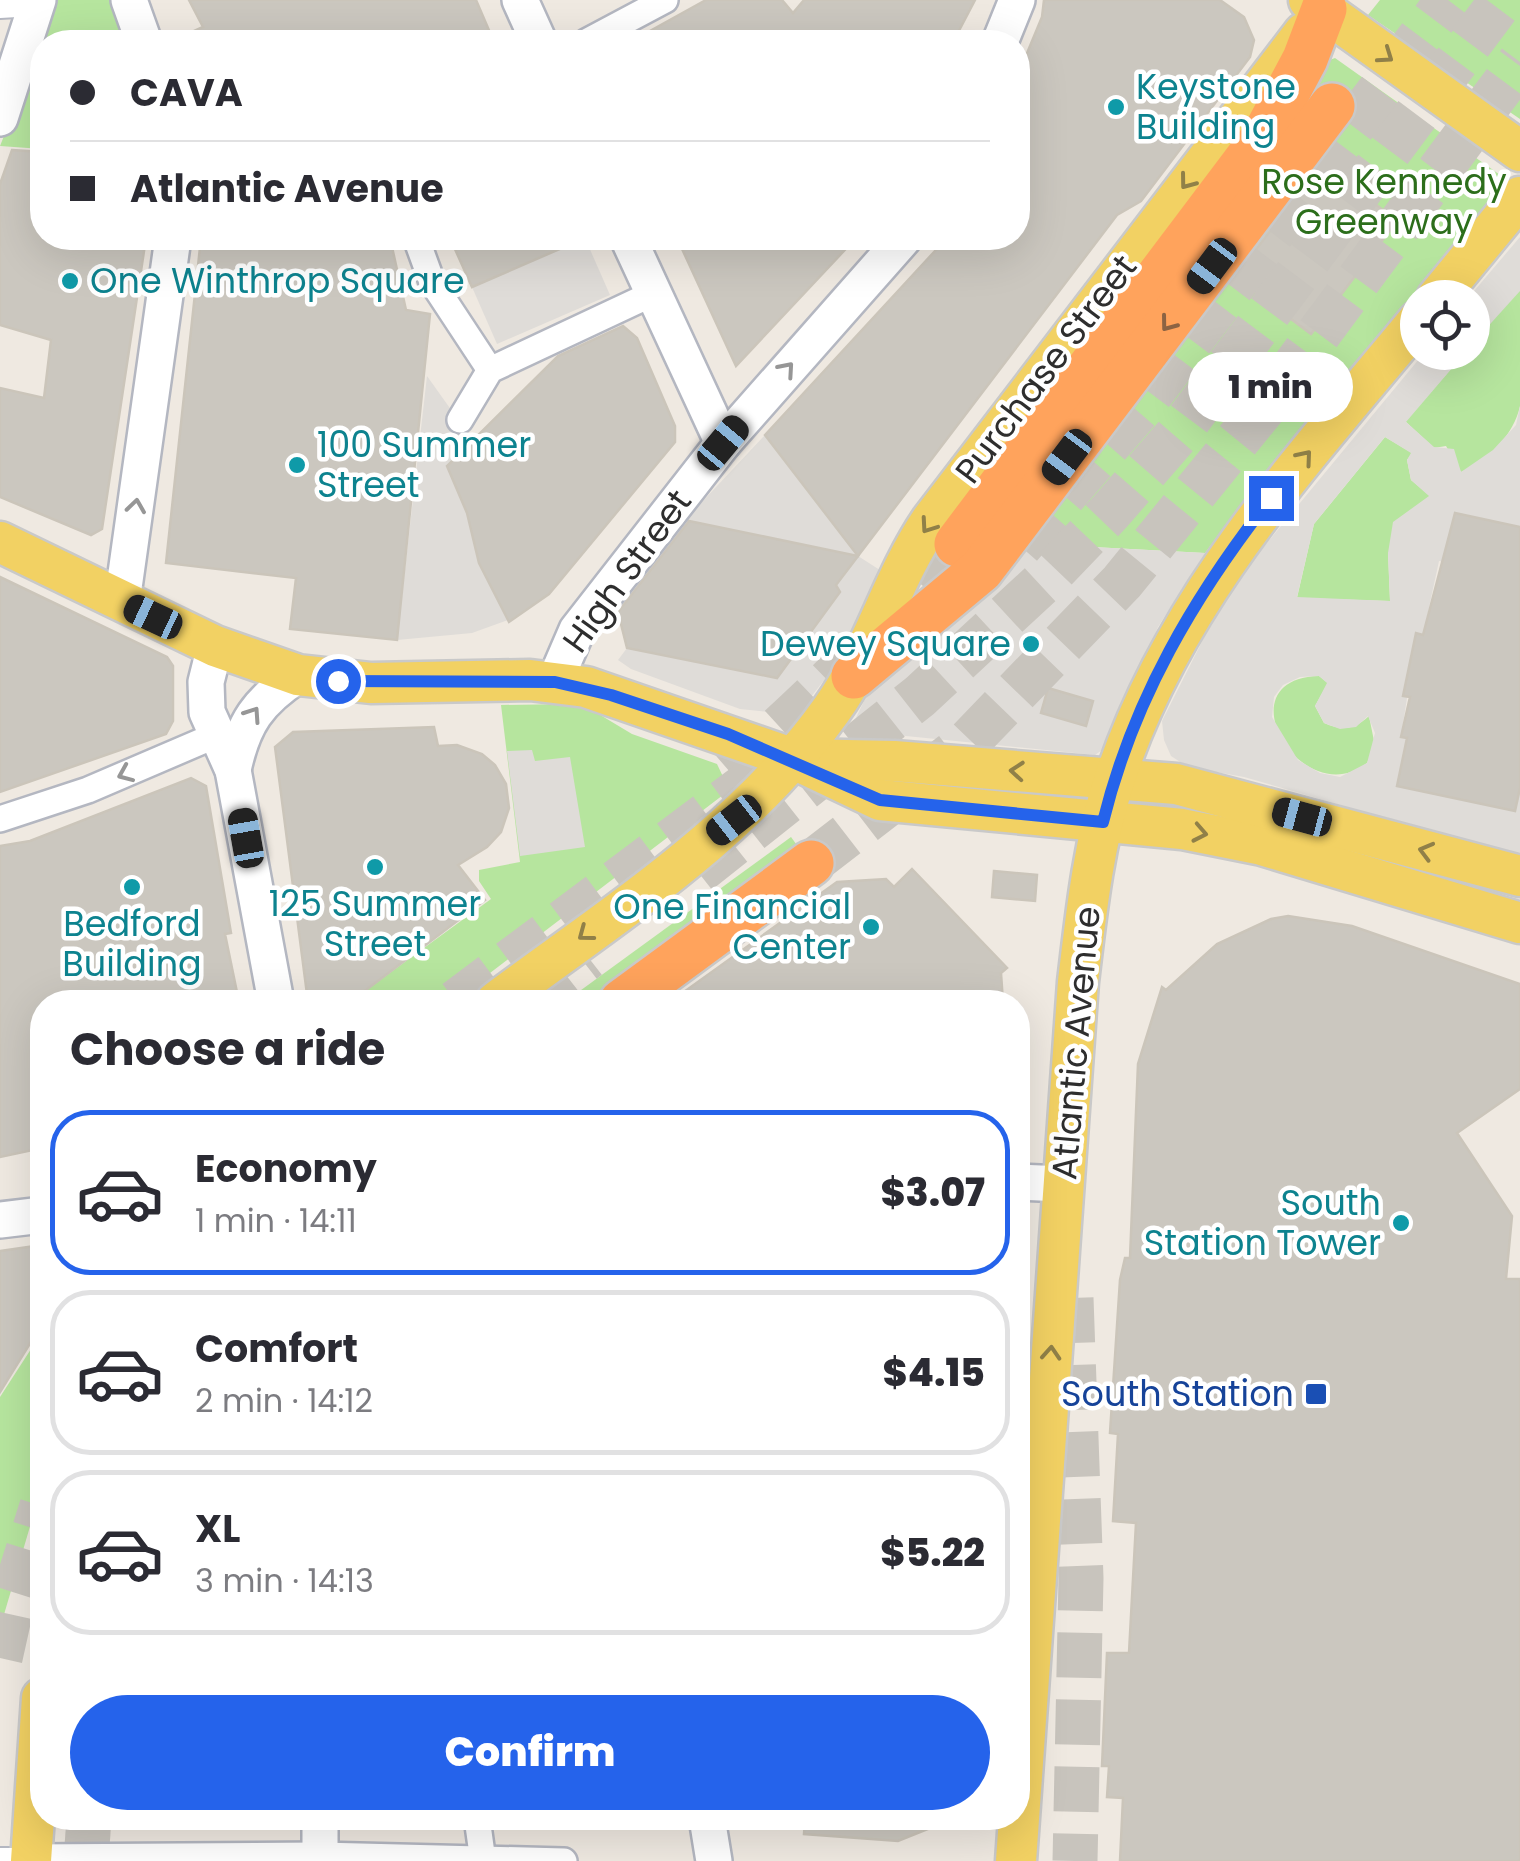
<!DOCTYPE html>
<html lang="en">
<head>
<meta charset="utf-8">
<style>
	:root { --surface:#fff; --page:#f7f7f7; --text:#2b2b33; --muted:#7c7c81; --line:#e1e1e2; --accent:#2563eb }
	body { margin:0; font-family:Poppins,sans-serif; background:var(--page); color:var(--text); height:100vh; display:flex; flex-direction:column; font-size:38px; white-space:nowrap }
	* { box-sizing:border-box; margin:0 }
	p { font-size:32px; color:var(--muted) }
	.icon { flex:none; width:55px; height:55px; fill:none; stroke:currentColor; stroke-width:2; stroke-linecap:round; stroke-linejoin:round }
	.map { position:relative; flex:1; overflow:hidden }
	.details { position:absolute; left:30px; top:990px; width:1000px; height:840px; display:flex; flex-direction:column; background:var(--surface); border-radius:40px; box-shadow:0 10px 40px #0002 }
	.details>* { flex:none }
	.guide { position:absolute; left:30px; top:30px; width:1000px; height:220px; border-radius:40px; box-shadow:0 10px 40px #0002; display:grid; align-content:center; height:220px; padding:0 40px; background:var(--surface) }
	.fabs { position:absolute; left:1400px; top:280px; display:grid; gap:20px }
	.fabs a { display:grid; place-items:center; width:90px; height:90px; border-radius:50%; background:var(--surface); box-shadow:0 10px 40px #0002; font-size:50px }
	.end { position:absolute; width:45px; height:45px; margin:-22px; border:12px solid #2563eb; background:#fff; box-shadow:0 0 0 5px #fff }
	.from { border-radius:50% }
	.bubble { position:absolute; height:70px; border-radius:35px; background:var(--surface); box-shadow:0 10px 40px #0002; font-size:32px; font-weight:800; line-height:70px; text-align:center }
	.car { position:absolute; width:30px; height:60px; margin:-30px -15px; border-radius:12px; box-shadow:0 0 8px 2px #0007; background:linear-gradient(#222 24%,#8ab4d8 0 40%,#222 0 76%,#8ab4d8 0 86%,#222 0) }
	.guide b { display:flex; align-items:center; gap:35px; height:95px; font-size:38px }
	.guide b+b { border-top:2px solid var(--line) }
	.guide i { width:25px; height:25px; background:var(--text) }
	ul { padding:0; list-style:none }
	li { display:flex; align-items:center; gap:30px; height:165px; margin:0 20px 15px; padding:0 20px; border:5px solid var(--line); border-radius:40px }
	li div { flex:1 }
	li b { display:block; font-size:38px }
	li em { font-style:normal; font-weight:800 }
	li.active { border-color:var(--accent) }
	li>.icon { width:90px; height:90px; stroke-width:1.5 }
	h2 { padding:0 40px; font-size:45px; line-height:120px }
	.primary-button { display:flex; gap:20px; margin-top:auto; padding:20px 40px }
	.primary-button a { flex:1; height:115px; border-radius:60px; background:var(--accent); color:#fff; font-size:40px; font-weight:800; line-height:115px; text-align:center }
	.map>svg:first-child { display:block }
	.green { fill:#b6e59e }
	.plaza { fill:#dfdcd8; fill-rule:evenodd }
	.building { fill:#cbc7bf; stroke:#cbc5ba; stroke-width:2.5 }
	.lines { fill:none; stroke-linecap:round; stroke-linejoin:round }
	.motorway-tunnel { stroke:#c8c4bd; stroke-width:45; stroke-dasharray:45 22; stroke-linecap:butt }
	.pedestrian-casing { stroke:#b4b7c1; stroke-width:22 }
	.minor-casing { stroke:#b4b7c1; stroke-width:30 }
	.secondary-casing { stroke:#b4b7c1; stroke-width:40 }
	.primary-casing { stroke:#c9c9c9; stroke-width:45 }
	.motorway-casing { stroke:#c9c9c9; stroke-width:50 }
	.pedestrian { stroke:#fff; stroke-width:18 }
	.minor { stroke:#fff; stroke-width:25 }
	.secondary { stroke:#fff; stroke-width:35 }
	.primary { stroke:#f2d163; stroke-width:40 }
	.motorway { stroke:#ffa35c; stroke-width:45 }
	.oneway { stroke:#908048 }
	.oneway2 { stroke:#8c6343 }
	.oneway3 { stroke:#969696 }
	.route { stroke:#2563eb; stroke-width:12 }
	.culture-dot { fill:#0f9aa8; stroke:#fff; stroke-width:4 }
	.transit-dot { fill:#1a4fb4; stroke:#fff; stroke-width:4 }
	.labels { text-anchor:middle; stroke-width:9; stroke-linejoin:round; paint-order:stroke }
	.culture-label { font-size:35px; fill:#0d838f; stroke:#fff; text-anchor:start }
	.park-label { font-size:35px; fill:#2c6e1b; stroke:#fff }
	.street-label { font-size:35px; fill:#2e2e2e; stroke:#fff }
	.transit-label { font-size:35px; fill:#164399; stroke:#fff; text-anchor:end }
</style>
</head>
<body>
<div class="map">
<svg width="1520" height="1861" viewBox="0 0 1520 1861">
	<rect width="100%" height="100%" fill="#efe9e1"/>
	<!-- green -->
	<g class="green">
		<polygon points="58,0 119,0 132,42 42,42 42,149 0,146"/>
		<polygon points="1380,0 1520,0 1520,119 1368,15"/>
		<polygon points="1335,58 1503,177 1500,189 1270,467 1205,553 1018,543 1282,140 1327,61"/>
		<path d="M1520,288v118c-6,28 -32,56 -59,66l-15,-26 -12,2 -29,-27 60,-68 7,-1 1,-9z"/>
		<polygon points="1385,437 1412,453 1407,460 1411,480 1430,496 1388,553 1390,601 1297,598 1314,524"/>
		<path d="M1319,676l9,7 -13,23 9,17c19,8 29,7 45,-7l6,30 -8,17c-64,51 -146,-84 -48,-87z"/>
		<polygon points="568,704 597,713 632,734 717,764 726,783 723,795 452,1002 350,1002 491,899 479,881 479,870 520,862 501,705"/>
		<polygon points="791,837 799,848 616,985 579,1002 577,993"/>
		<polygon points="42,1332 42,1486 0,1628 0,1397"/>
	</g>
	<!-- plaza -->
	<g class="plaza">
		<polygon points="1520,237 1520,291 1473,343 1469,297"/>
		<polygon points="585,238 610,295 497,344 472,287"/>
		<path d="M1424,353h41l-59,69 28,25 20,2 7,23 32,-22 23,-25 4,-19v121l-65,-13 -9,39 5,10 -12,-2 -16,74 -6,-2 -16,104 12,3 102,70 5,-22v69l-276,-80 -56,-10 -17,-11 -7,-16 -2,-19 66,-131zM1385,437l26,16 -4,7 4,20 18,16 -36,26 -5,31 2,48 -93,-4 17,-73zM1319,676l8,7 -12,23 9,17 16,6 16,-2 12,-11 7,17 -8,30 -27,14 -20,-4 -22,-13 -26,-43 2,-20 9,-12 17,-8z"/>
		<polygon points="427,376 474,442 467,513 508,620 472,633 397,640"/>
		<polygon points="765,435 858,556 883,572 857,638 807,702 787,714 740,709 631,669 618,660 627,648 776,678 840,592 806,545 685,520"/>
		<polygon points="1018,543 1205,553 1158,627 1105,748 1095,755 856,731 853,724 864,701 884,676"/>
		<polygon points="532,750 535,761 570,757 585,847 520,856 507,751"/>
	</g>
	<!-- building -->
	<g class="building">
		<polygon points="189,0 476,0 494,42 170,42 203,27"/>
		<polygon points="706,0 782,0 793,13 804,0 975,0 953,42 630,42"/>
		<polygon points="1044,0 1220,0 1244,17 1254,40 1250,57 1141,201 1117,215 858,556 765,435 947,238 1018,238 1018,75 1042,17"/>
		<polygon points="12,150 42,152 42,238 146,238 102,529 91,535 0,497 0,388 44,398 51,340 0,325 0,184"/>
		<polygon points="1322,163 1397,221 1311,334 1235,277"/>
		<polygon points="201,238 390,238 406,310 430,314 397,640 290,629 296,578 166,563"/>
		<polygon points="450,238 585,238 472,287"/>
		<polygon points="677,238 856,238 736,366"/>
		<polygon points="623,326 637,338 675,426 675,442 549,594 509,622 479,563 467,513 447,466 558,356"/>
		<polygon points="1455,513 1520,527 1520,788 1515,811 1397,786 1407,738 1401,737 1410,697 1403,696 1416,633 1423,635"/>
		<polygon points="689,521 858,556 836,585 840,592 777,678 627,648 618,612"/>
		<polygon points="0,577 167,657 173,666 173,721 166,734 0,792"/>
		<polygon points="1048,688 1093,701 1086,726 1041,713"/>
		<polygon points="434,727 438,746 457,745 482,754 495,765 506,784 509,808 501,832 487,847 458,865 485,900 350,1002 308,1002 275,747 293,732"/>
		<polygon points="191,778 206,786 231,933 225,934 239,1002 42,1002 42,1148 0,1157 0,846 30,841"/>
		<polygon points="912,869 1007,968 1001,973 1003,1002 670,1002 837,882 886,879 894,887"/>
		<polygon points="994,871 1037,875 1035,901 992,897"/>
		<polygon points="1288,916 1352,926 1520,984 1520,1089 1457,1133 1512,1216 1506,1279 1520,1279 1520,1861 1120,1861 1123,1798 1107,1797 1109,1766 1102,1766 1107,1653 1129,1653 1136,1523 1113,1521 1118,1434 1110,1433 1120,1280 1125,1258 1130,1258 1138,1064 1162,987 1166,990 1217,944 1271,919"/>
		<polygon points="42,1245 42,1309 34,1337 0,1392 0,1251"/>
		<polygon points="805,1818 955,1818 898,1841 804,1834"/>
	</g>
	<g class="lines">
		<!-- motorway-tunnel -->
		<g class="motorway-tunnel">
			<polyline points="1020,546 1140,408 1448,0"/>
			<path d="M730,772c82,-71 156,-145 227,-228"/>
			<polyline points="811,863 968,742 1122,582 1262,410 1520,62"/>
			<polyline points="698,872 920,696 1042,583 1110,512 1177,435 1502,0"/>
			<polyline points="456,1002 762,773"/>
			<polyline points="530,1002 588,957"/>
			<polyline points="1071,1298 1081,1578 1075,1861"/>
			<polyline points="0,1658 14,1595 42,1506"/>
			<polyline points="86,1861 89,1818"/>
		</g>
		<!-- pedestrian casing -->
		<g class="pedestrian-casing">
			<g id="pedestrian">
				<polyline points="0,9 34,7"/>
				<polyline points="0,1857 31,1857"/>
			</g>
		</g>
		<!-- minor casing -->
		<g class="minor-casing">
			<g id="minor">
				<polyline points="586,42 665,0"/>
				<polyline points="416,238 432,282 490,370"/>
				<polyline points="460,420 490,370 654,293"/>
				<polyline points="0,819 88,790 214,736"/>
				<polyline points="477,1818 483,1861"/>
				<polyline points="31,1857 320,1855 564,1861"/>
			</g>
		</g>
		<!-- secondary casing -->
		<g class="secondary-casing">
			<g id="secondary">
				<polyline points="129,0 144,42"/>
				<polyline points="520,0 539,42"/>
				<polyline points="1000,42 1017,0"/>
				<polyline points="0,118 38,0"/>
				<polyline points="628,238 723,443"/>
				<polyline points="122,602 173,238"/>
				<polyline points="215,646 206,682 207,712 233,770 276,1002"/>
				<polyline points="555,681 577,630 723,443 904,238"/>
				<path d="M233,770c10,-47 25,-69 65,-95"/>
				<polyline points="1018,1182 1062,1184"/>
				<polyline points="0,1220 42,1215"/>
				<polyline points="707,1818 714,1861"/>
				<polyline points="320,1861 320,1818"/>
			</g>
		</g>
		<!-- primary casing -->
		<g class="primary-casing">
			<g id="primary">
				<polyline points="1309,0 1520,151"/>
				<polyline points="1437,298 1520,197"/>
				<polyline points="0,542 215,646 298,675 371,683 530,680 586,687 794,759 880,800 1182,829 1262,845 1520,923"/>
				<polyline points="798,759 894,761 1176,784 1520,876"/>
				<path d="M496,1002c118,-88 250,-171 336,-293 42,-59 59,-129 99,-188l373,-488"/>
				<polyline points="31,1861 42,1698"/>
				<path d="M1016,1861l62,-879c8,-67 15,-136 36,-201 59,-181 185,-316 304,-460"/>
			</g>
		</g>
		<!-- motorway casing -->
		<g class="motorway-casing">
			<g id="motorway">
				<polyline points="957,544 1263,138 1305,59 1324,9"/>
				<polyline points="854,676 981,570 1332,106"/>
				<polyline points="622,1002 811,863"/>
			</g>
		</g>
		<!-- pedestrian -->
		<use href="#pedestrian" class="pedestrian"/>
		<!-- minor -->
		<use href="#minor" class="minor"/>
		<!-- secondary -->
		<use href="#secondary" class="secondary"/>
		<!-- primary -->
		<use href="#primary" class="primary"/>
		<!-- motorway -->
		<use href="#motorway" class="motorway"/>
	</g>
	<!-- one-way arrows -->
	<defs><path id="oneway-chevron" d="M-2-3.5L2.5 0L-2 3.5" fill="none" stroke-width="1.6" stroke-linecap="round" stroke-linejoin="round" transform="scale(2.5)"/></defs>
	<g class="oneway">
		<use href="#oneway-chevron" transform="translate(1386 56) rotate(35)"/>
		<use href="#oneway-chevron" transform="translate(1187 182) rotate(127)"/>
		<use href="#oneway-chevron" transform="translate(1305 457) rotate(-50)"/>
		<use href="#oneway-chevron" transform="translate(928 526) rotate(125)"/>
		<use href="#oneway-chevron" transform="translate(1017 771) rotate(-175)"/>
		<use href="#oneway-chevron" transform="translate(1200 833) rotate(11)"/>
		<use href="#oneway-chevron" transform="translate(1426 851) rotate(-165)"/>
		<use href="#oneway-chevron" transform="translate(585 934) rotate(143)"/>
		<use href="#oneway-chevron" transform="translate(1051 1353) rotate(-86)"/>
	</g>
	<use class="oneway2" href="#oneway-chevron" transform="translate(1168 324) rotate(127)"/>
	<g class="oneway3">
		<use href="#oneway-chevron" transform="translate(787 369) rotate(-49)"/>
		<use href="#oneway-chevron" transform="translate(136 506) rotate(-82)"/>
		<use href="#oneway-chevron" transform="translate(253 714) rotate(-56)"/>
		<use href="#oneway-chevron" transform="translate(125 774) rotate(157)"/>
	</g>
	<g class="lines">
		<!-- route -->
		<path class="route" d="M338,681l217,1 56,13 117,39 152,66 223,22c30,-122 91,-226 168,-324"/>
	</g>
	<!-- markers -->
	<g class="culture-dot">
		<circle cx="1116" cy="107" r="10"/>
		<circle cx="70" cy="281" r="10"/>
		<circle cx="297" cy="465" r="10"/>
		<circle cx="1031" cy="644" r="10"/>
		<circle cx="375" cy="867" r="10"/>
		<circle cx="132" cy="887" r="10"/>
		<circle cx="871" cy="927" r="10"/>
		<circle cx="1401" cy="1223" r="10"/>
	</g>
	<rect class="transit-dot" x="1304" y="1382" width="24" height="24" rx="5"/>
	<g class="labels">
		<!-- culture labels -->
		<g class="culture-label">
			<text x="1136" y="99">Keystone<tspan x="1136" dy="40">Building</tspan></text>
			<text x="90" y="293">One Winthrop Square</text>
			<text x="317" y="457">100 Summer<tspan x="317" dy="40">Street</tspan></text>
			<text x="1011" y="656" text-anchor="end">Dewey Square</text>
			<text x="375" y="916" text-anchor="middle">125 Summer<tspan x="375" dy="40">Street</tspan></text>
			<text x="851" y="919" text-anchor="end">One Financial<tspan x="851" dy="40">Center</tspan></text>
			<text x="132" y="936" text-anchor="middle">Bedford<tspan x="132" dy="40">Building</tspan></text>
			<text x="1381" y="1215" text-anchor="end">South<tspan x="1381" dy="40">Station Tower</tspan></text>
		</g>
		<!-- park labels -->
		<g class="park-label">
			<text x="1384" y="194">Rose Kennedy<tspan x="1384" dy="40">Greenway</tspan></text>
		</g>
		<!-- street labels -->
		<g class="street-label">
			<text transform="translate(1046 369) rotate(-53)" y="12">Purchase Street</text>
			<text transform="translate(627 571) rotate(-54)" y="12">High Street</text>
			<text transform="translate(1076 1043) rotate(-85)" y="12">Atlantic Avenue</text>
		</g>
		<!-- transit labels -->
		<g class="transit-label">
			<text x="1294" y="1406">South Station</text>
		</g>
	</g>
</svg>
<div class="fabs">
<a><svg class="icon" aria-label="locate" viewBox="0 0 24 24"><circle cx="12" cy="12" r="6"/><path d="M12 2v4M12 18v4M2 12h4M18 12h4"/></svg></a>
</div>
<i class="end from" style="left:338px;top:681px"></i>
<i class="end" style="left:1271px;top:498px"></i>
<div class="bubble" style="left:1188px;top:352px;width:165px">1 min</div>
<i class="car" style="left:1212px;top:266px;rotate:217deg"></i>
<i class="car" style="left:723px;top:443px;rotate:40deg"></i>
<i class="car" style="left:1067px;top:457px;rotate:217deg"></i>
<i class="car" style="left:153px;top:617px;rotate:295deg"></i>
<i class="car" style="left:1302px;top:817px;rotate:285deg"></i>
<i class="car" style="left:734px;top:820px;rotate:232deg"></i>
<i class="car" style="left:246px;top:838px;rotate:350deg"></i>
<div class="guide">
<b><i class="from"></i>CAVA</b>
<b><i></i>Atlantic Avenue</b>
</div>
<section class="details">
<h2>Choose a ride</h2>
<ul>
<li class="active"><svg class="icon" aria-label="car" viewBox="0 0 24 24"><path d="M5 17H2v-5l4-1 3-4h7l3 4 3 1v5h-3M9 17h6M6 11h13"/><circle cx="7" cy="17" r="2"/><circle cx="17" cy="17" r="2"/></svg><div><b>Economy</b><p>1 min · 14:11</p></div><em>$3.07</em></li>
<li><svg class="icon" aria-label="car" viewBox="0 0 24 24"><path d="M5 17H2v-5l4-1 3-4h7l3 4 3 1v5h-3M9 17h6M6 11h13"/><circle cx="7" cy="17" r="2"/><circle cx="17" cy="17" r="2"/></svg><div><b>Comfort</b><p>2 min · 14:12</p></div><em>$4.15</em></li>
<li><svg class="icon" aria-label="car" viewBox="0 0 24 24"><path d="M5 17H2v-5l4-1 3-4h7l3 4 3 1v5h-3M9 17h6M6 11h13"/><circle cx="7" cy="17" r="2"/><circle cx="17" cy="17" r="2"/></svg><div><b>XL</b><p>3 min · 14:13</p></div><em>$5.22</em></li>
</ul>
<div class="primary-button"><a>Confirm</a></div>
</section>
</div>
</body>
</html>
